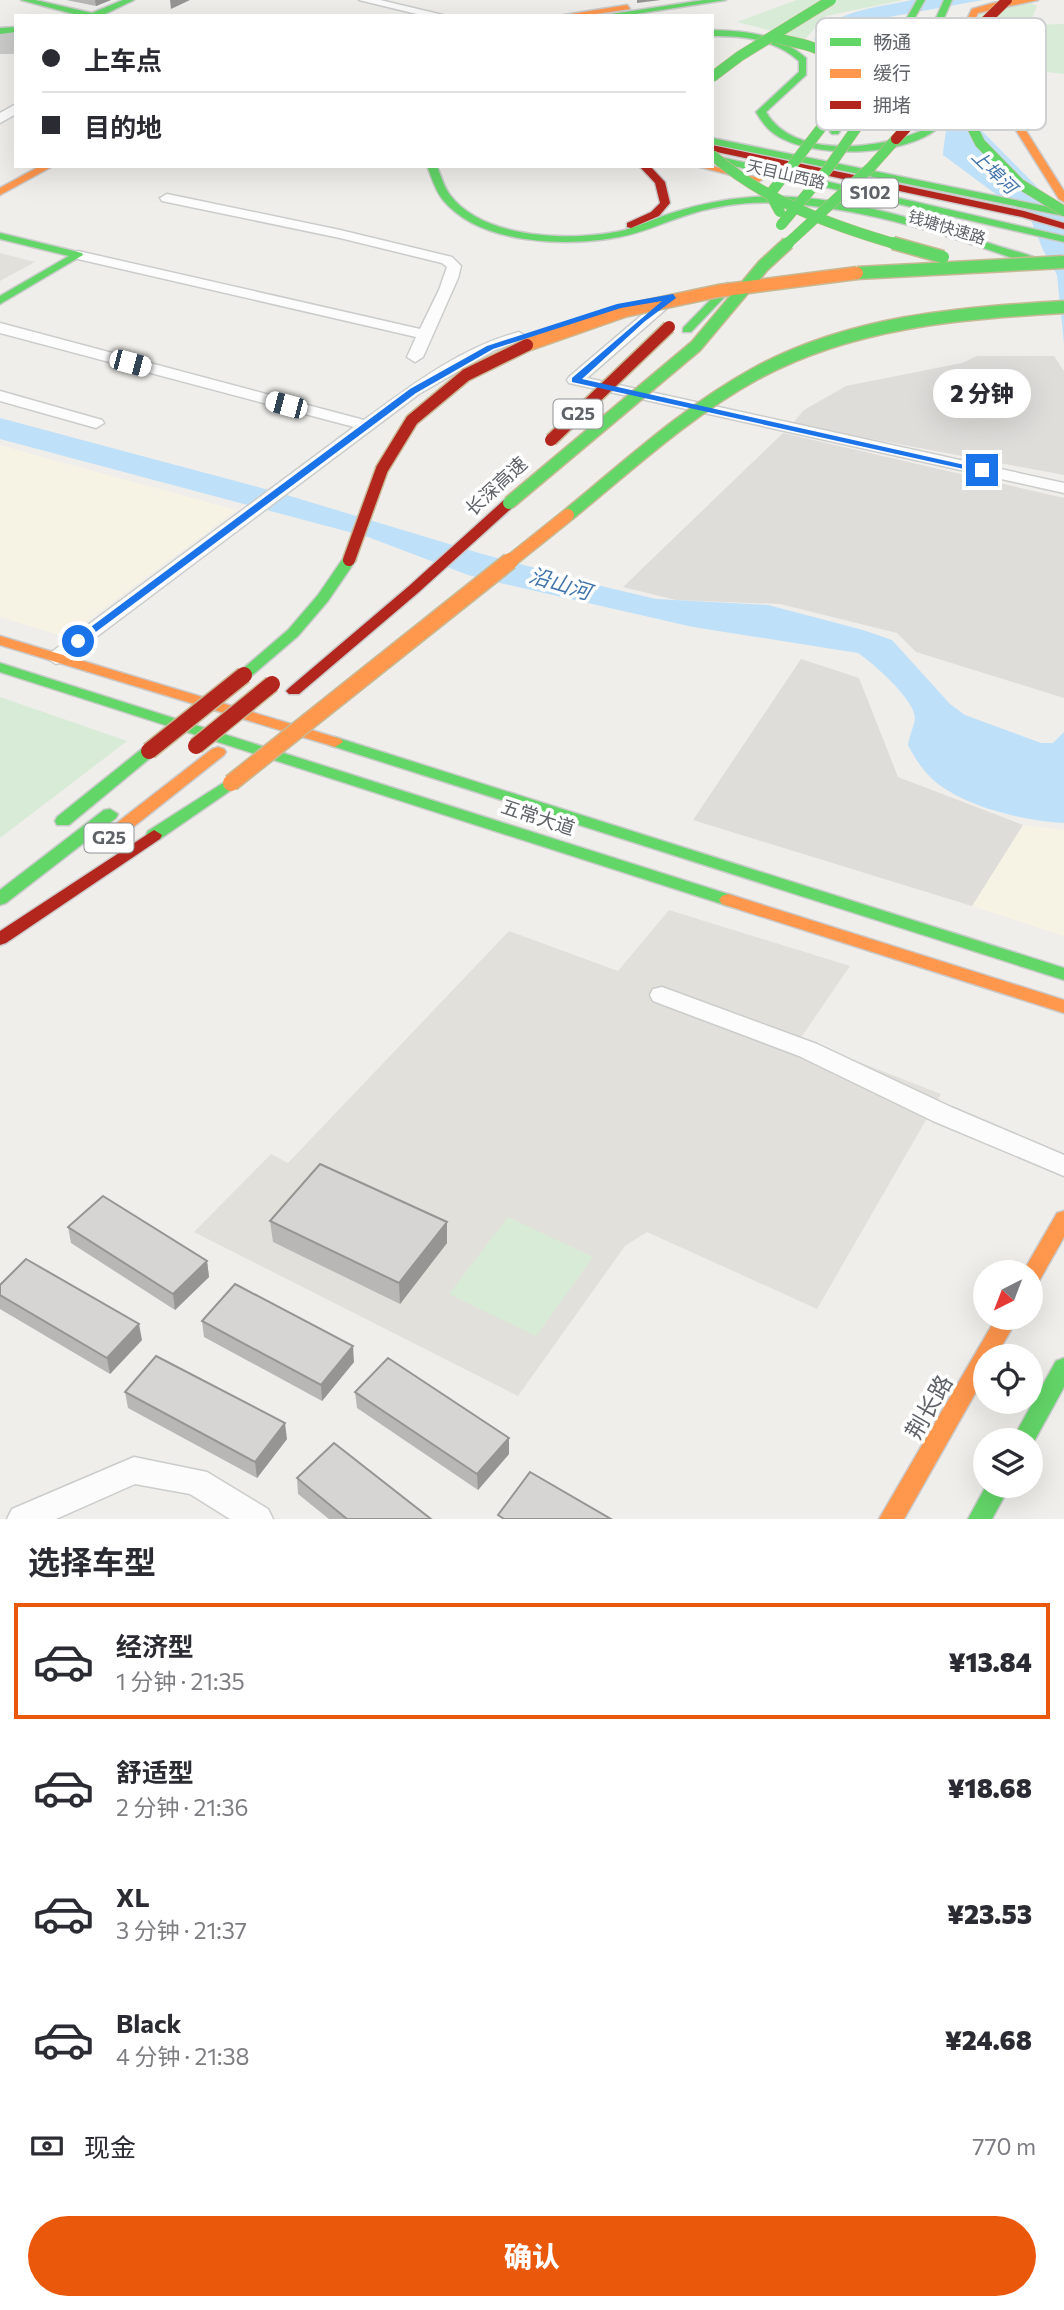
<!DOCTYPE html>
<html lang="zh">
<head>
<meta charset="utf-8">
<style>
	:root { --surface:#fff; --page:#f7f7f7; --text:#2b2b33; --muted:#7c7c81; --line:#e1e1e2; --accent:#ea580c }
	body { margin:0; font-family:Commissioner,"Noto Sans SC",sans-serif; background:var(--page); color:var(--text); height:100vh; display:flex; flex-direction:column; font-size:26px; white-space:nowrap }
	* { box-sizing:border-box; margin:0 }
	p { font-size:23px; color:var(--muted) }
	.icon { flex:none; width:38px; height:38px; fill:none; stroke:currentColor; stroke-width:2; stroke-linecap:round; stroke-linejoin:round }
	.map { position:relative; height:1519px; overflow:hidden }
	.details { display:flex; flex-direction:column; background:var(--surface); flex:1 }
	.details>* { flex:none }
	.top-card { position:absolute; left:14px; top:14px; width:700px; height:154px; border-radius:0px; box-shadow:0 7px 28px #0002; display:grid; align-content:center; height:154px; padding:0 28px; background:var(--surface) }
	.needle { width:46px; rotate:222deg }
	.fabs { position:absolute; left:973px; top:1260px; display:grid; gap:14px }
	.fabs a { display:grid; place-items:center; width:70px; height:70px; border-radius:50%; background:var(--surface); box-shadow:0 7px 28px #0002; font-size:35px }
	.end { position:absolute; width:32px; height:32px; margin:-16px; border:9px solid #1a73e8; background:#fff; box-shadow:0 0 0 4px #fff }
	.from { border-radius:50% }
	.bubble { position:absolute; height:49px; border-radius:24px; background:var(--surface); box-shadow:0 7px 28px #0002; font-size:23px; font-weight:800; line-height:49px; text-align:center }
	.car { position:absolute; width:21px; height:42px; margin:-21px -10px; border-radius:9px; box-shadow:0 0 5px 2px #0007; background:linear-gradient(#fff 24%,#345 0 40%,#fff 0 76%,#345 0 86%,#fff 0) }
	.top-card b { display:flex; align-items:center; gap:24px; height:66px; font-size:26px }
	.top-card b+b { border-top:2px solid var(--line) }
	.top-card i { width:18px; height:18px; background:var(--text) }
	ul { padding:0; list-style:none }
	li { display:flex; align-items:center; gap:21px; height:116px; margin:0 14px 10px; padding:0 14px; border:4px solid transparent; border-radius:0px }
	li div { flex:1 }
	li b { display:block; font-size:26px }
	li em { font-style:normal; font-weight:800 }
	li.active { border-color:var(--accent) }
	li>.icon { width:63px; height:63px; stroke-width:1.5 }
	h2 { padding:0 28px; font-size:32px; line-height:84px }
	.pay { display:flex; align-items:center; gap:18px; height:77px; padding:0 28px; font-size:26px }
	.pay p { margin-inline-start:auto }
	.action { display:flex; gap:14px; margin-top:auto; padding:14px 28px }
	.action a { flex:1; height:80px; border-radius:42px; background:var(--accent); color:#fff; font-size:28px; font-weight:800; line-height:80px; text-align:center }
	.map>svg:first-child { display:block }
	.commercial { fill:#f7f3e4 }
	.industrial { fill:#dfddda }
	.education { fill:#e2e0da }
	.green { fill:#d8ebd6 }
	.water { fill:#bfe0f9 }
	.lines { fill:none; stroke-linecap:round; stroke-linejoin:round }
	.highway-tunnel { stroke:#cbcbca; stroke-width:22; stroke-dasharray:22 10; stroke-linecap:butt }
	.street-casing { stroke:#cbcccc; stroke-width:3 }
	.fast-casing { stroke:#cacacb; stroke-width:3 }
	.slow-casing { stroke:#cacacb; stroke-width:3 }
	.jam-casing { stroke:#cacacb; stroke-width:3 }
	.street { fill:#fdfcfc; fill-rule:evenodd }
	.fast { fill:#63d668; fill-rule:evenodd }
	.slow { fill:#ff974d; fill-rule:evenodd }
	.jam { fill:#b3261e; fill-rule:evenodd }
	.fast-bridge-far1-casing { stroke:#c8b996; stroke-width:11; stroke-linecap:butt }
	.fast-bridge-casing { stroke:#c8b996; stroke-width:15; stroke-linecap:butt }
	.slow-bridge-far1-casing { stroke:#c8b996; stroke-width:15; stroke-linecap:butt }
	.slow-bridge-casing { stroke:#c8b996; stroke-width:19; stroke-linecap:butt }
	.jam-bridge-far2-casing { stroke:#c8b996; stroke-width:11; stroke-linecap:butt }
	.jam-bridge-far1-casing { stroke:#c8b996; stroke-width:15; stroke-linecap:butt }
	.jam-bridge-casing { stroke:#c8b996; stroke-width:19; stroke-linecap:butt }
	.fast-bridge-far1 { stroke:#63d668; stroke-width:10 }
	.fast-bridge { stroke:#63d668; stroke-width:12 }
	.slow-bridge-far1 { stroke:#ff974d; stroke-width:12 }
	.slow-bridge { stroke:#ff974d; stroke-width:16 }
	.jam-bridge-far2 { stroke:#b3261e; stroke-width:10 }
	.jam-bridge-far1 { stroke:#b3261e; stroke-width:12 }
	.jam-bridge { stroke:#b3261e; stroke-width:16 }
	.wall { fill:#b8b7b5 }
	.shaded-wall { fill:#969594 }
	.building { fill:#d6d5d3; stroke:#969594; stroke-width:2 }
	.route { fill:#1a73e8 }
	.labels { text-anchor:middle; stroke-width:7; stroke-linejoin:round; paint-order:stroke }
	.far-street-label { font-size:16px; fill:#5f6368; stroke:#fff }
	.far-water-label { font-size:18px; font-style:italic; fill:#4174aa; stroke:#fff }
	.shield { fill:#fff; stroke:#8f9295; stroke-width:2 }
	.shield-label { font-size:18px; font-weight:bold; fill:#5f6368 }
	.street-label { font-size:19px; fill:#5f6368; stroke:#fff }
	.water-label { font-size:21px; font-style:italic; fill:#4174aa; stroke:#fff }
	.near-street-label { font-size:23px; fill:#5f6368; stroke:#fff }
	.key { fill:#fff; stroke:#cfd0d2; stroke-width:2 }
	.key-label { font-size:19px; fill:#5f6368 }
</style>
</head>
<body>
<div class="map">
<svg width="1064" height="1519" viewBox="0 0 1064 1519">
	<rect width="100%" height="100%" fill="#efeeea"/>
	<!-- commercial -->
	<g class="commercial">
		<polygon points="0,445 49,459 237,510 65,637 0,617"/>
		<polygon points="1023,825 1064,830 1064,936 972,906"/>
	</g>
	<!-- industrial -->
	<g class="industrial">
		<polygon points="977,356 1054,356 1064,371 1064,475 792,424 804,410 846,386 962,363"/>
		<polygon points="783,433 1064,498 1064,698 916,652 897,633 780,604 676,600 623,587"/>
		<polygon points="801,659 859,678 898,777 1023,825 972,906 693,820"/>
	</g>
	<!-- education -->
	<g class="education">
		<polygon points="0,253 35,262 0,281"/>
		<polygon points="669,910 850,966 800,1039 941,1094 817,1309 647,1232 625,1246 518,1396 194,1232 271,1154 288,1163 509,931 618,971"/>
	</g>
	<!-- green -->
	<g class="green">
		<polygon points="797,0 903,0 826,16 805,39 737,22"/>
		<polygon points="1031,3 1037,6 1029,25 1064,24 1064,74 983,64 977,29 980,10"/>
		<polygon points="0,697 127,741 0,838"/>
		<polygon points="508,1217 593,1257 536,1336 449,1294"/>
	</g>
	<!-- water -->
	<g class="water">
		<path d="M912,0h71l-105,19c-14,5 -21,8 -26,23 17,29 80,26 111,47 6,4 10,12 14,17l-3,17 90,91v130l-7,-69 -14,-25 -16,-40 -26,-12 -58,-43c1,-17 7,-36 2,-53 -9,-30 -84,-29 -108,-39 -9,-4 -17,-17 -23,-24 18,-29 67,-32 98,-39z"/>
		<path d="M0,418l280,75 199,60 122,33 55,13 112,6 95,25 29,10 58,64 15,11 76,28h12l11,-11v91c-39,-2 -94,-15 -126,-39 -13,-10 -23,-25 -30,-39 1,-9 6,-18 7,-27 0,-18 -42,-55 -57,-65l-165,-26 -197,-45 -28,-7 -100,-38 -368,-98z"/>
	</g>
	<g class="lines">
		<!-- highway-tunnel -->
		<polyline class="highway-tunnel" points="0,43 16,43"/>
		<!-- street casing -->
		<g class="street-casing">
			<g id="street">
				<polygon points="359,0 380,0 447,16 425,16"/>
				<polygon points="16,104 16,114 0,123 0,113"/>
				<polygon points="167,194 340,230 452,257 461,266 458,278 423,357 415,362 407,357 416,337 78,259 71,255 78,251 420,329 439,290 447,267 442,263 340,238 162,201 160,198"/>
				<polygon points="661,302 666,303 668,306 666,309 587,378 1064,483 1064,493 569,383 567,380 569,377 656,303"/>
				<path d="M0,323l364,97c46,-34 98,-73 155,-88l8,5 -3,3 -29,10 -76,44 -356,268 -7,2 -10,-6 3,-4 305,-227 -354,-94z"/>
				<polygon points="0,391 102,420 104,423 96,428 0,401"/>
				<polygon points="662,987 817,1044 951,1107 1064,1155 1064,1176 933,1121 799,1056 653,1001 650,995 653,989"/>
				<polygon points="134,1457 207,1472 268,1509 273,1519 230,1519 190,1494 135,1484 56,1519 7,1519 12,1509"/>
			</g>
		</g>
		<!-- fast casing -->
		<g class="fast-casing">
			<g id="fast">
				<polygon points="21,0 35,0 92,13 123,0 134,0 101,16 81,16"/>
				<polygon points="704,0 726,0 623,16 599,16"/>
				<polygon points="917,0 925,0 892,58 838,134 832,134 830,132 884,58"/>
				<path d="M944,0h8l-15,34 -5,24 5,71c-34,27 -116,29 -154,10 -13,-6 -20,-15 -27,-27l43,-40v-11c-25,-22 -55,-25 -87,-25v-6c35,1 67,4 94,28v17l-40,37c28,49 119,37 161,16l-3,-70 5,-24z"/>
				<polygon points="16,27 16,32 0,34 0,28"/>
				<polygon points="712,138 1064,210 1064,216 712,144"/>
				<polygon points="712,155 1064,236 1064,242 712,161"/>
				<path d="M427,166h10c4,10 7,21 13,29 34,45 125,47 175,35 17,-5 33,-13 50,-18 25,-8 52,-13 78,-15 84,-5 170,24 248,50 16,5 37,9 49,19l-9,2c-85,-30 -171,-60 -262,-65 -32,-2 -65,3 -95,13 -22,7 -42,17 -65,21 -52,10 -139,8 -176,-37 -8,-10 -11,-22 -16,-34z"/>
				<polygon points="0,233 82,253 83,255 0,304 0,296 69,256 0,239"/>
				<polygon points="727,283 736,285 691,332 683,332 683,328"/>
				<polygon points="349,556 356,560 328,601 298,636 249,678 239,678 237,675 239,672 288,630 318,595 344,557"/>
				<polygon points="0,663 734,896 737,900 728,906 722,904 0,672"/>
				<polygon points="335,737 1064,968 1064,980 329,745 327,742"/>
				<polygon points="149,746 157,751 155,754 69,825 57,825 55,821 57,817 143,748"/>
				<polygon points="231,778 239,783 237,786 160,839 148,839 146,835 148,831"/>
				<polygon points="110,809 118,814 116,818 6,903 0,905 0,890 104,810"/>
				<polygon points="1064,1358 1064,1387 1031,1447 1031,1440 1012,1440 1056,1361"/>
				<polygon points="986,1486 1010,1486 992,1519 968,1519"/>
			</g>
		</g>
		<!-- slow casing -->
		<g class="slow-casing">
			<g id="slow">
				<polygon points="1014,0 1038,0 978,13 972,26 971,42 976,61 1011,107 1064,191 1064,202 1059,199 1002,108 968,61 963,42 964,26 972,9 993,3"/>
				<polygon points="627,5 630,9 582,16 558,16"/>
				<polygon points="40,166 53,166 0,195 0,188"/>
				<polygon points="696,166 712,166 763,179 758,182"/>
				<polygon points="0,636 341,739 343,742 335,747 329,745 0,645"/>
				<polygon points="218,747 224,749 226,752 224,755 103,851 91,851 89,847 91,843 212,749"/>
				<polygon points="728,894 1064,1000 1064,1013 722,904 719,900 722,896"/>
				<polygon points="1064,1211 1064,1237 1038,1283 1031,1285 1031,1272 1023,1272 1057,1213"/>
				<polygon points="996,1318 1018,1318 996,1356 985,1356 985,1376 904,1519 879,1519"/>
			</g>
		</g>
		<!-- jam casing -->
		<g class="jam-casing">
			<g id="jam">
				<polygon points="712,145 1024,211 1064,223 1064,229 1022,217 712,151"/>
				<polygon points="639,166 650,166 665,182 670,203 659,216 631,228 627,227 627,223 651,212 660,203 655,183"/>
				<polygon points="509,499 516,503 514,506 419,592 299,694 289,694 286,691 289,688 409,586 504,500"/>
				<polygon points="154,830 162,835 160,839 6,943 0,945 0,931"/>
			</g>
		</g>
		<!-- street -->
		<use href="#street" class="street"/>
		<!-- fast -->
		<use href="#fast" class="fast"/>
		<!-- slow -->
		<use href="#slow" class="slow"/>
		<!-- jam -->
		<use href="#jam" class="jam"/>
		<!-- fast-bridge-far1 casing -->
		<g class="fast-bridge-far1-casing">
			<g id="fast-bridge-far1">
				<path d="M776,38c36,8 68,12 72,55l-78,101 10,18"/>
				<polyline points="946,75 980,143 1020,184 1064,211"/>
				<polyline points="712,77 740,56 831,0"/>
				<path d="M712,155c55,47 118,70 187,90"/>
				<polyline points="781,225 827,170 903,61"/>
				<polyline points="786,245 871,167 896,139"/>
			</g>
		</g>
		<!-- fast-bridge casing -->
		<g class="fast-bridge-casing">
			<g id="fast-bridge">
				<polyline points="893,243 943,257"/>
				<polyline points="857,273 1064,262"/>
				<polyline points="509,503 696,346 763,266 788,243"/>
				<path d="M568,515c60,-49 118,-103 187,-141 95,-52 203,-61 309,-67"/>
			</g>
		</g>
		<!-- slow-bridge-far1 casing -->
		<g class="slow-bridge-far1-casing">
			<g id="slow-bridge-far1">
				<polyline points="527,345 624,311 718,291 857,273"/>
				<polyline points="508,563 568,515"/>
			</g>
		</g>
		<!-- slow-bridge casing -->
		<g class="slow-bridge-casing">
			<polyline id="slow-bridge" points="231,783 510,561"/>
		</g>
		<!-- jam-bridge-far2 casing -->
		<g class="jam-bridge-far2-casing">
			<polyline id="jam-bridge-far2" points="896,139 918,115 961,45 1007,0"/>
		</g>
		<!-- jam-bridge-far1 casing -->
		<g class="jam-bridge-far1-casing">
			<g id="jam-bridge-far1">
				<polyline points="551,440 669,327"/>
				<polyline points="349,560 382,469 412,420 466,375 527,345"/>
			</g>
		</g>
		<!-- jam-bridge casing -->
		<g class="jam-bridge-casing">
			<g id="jam-bridge">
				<polyline points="196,746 272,684"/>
				<polyline points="149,751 244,675"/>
			</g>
		</g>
		<!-- fast-bridge-far1 -->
		<use href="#fast-bridge-far1" class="fast-bridge-far1"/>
		<!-- fast-bridge -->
		<use href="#fast-bridge" class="fast-bridge"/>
		<!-- slow-bridge-far1 -->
		<use href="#slow-bridge-far1" class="slow-bridge-far1"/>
		<!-- slow-bridge -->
		<use href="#slow-bridge" class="slow-bridge"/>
		<!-- jam-bridge-far2 -->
		<use href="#jam-bridge-far2" class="jam-bridge-far2"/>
		<!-- jam-bridge-far1 -->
		<use href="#jam-bridge-far1" class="jam-bridge-far1"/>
		<!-- jam-bridge -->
		<use href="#jam-bridge" class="jam-bridge"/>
	</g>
	<!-- wall -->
	<g class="wall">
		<polygon points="66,0 111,0 96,6"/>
		<polygon points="270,1221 447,1243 400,1304 273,1242"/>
		<polygon points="68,1227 207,1261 209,1277 175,1310 71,1243"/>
		<polygon points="0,1285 142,1340 110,1374 0,1309"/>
		<polygon points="202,1321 354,1362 322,1401 204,1337"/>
		<polygon points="125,1392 287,1439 257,1478 128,1408"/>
		<polygon points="355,1392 509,1438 509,1454 478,1490 357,1408"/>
		<polygon points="297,1478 431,1519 329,1519 298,1494"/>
	</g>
	<!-- shaded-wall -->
	<g class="shaded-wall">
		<polygon points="95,0 111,0 96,6"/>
		<polygon points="170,0 190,0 171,9"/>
		<polygon points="637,0 661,0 637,3"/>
		<polygon points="447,1222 447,1243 400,1304 399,1283"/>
		<polygon points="207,1261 209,1277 175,1310 173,1294"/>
		<polygon points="139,1324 142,1340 110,1374 107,1358"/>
		<polygon points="353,1346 354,1362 322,1401 321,1385"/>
		<polygon points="285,1423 287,1439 257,1478 255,1462"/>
		<polygon points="509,1438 509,1454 478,1490 477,1474"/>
	</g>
	<!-- building -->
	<g class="building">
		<polygon points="320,1164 447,1222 399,1283 270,1221"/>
		<polygon points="103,1196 207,1261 173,1294 68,1227"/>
		<polygon points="26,1259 139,1324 107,1358 0,1295 0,1285"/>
		<polygon points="235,1284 353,1346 321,1385 202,1321"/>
		<polygon points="156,1356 285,1423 255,1462 125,1392"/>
		<polygon points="388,1358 509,1438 477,1474 355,1392"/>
		<polygon points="334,1443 431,1519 347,1519 297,1478"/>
		<polygon points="530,1472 611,1519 504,1519 498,1515"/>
	</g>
	<!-- route -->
	<polygon class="route" points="673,294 676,298 644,322 582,379 987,470 982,473 572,382 572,378 662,301 621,308 493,349 416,393 81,643 72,641 410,389 487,346 617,304"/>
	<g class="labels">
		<!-- far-street labels -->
		<g class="far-street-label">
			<text transform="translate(786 174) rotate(13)" y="6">天目山西路</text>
			<text transform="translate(947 227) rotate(17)" y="6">钱塘快速路</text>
		</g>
		<!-- far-water labels -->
		<g class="far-water-label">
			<text transform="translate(994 172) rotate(44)" y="6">上埠河</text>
		</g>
		<!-- shield labels -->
		<g class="shield">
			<rect x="842" y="178.5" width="56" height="29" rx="5"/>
			<rect x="553.5" y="399.5" width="49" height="29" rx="5"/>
			<rect x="84.5" y="823.5" width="49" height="29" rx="5"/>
		</g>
		<g class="shield-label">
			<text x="870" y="199">S102</text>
			<text x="578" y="420">G25</text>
			<text x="109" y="844">G25</text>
		</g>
		<!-- street labels -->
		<g class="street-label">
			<text transform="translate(496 486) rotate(-43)" y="7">长深高速</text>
			<text transform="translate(538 817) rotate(18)" y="7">五常大道</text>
		</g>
		<!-- water labels -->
		<g class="water-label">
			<text transform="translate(560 584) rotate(17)" y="7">沿山河</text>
		</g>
		<!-- near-street labels -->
		<g class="near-street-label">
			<text transform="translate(929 1407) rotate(-60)" y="8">荆长路</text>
		</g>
	</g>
	<!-- legend -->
	<rect x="816" y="18" width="230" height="112" rx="10" class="key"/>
	<rect x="830" y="38" width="31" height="8" fill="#63d668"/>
	<rect x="830" y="69" width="31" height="9" fill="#ff974d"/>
	<rect x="830" y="101" width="31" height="8" fill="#b3261e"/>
	<g class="key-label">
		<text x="873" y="49">畅通</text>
		<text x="873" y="80">缓行</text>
		<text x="873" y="112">拥堵</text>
	</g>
</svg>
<div class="fabs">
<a><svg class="needle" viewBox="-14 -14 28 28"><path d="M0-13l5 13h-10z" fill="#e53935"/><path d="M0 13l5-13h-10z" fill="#7c7c81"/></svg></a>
<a><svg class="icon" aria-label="locate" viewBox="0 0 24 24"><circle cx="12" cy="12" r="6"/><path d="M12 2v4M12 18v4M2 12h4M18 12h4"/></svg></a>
<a><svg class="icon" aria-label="layers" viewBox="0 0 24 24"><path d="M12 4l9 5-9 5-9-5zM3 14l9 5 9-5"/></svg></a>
</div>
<i class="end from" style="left:78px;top:641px"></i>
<i class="end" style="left:982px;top:470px"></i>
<div class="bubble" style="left:933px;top:369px;width:98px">2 分钟</div>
<i class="car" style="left:130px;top:363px;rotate:105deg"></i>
<i class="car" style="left:286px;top:405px;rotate:285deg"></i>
<div class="top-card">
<b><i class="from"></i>上车点</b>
<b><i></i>目的地</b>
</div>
</div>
<section class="details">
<h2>选择车型</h2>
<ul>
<li class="active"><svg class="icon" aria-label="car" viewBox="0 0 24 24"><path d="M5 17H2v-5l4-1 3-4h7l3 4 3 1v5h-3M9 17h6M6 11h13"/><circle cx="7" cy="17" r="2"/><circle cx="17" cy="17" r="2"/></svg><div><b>经济型</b><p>1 分钟 · 21:35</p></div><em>¥13.84</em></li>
<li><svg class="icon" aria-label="car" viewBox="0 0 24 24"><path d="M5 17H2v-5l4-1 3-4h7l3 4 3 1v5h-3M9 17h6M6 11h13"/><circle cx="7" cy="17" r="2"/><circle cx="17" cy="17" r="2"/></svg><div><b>舒适型</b><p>2 分钟 · 21:36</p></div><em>¥18.68</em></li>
<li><svg class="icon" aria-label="car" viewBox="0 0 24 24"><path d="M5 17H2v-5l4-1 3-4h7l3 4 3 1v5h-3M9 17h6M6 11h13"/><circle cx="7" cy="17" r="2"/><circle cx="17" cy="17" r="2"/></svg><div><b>XL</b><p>3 分钟 · 21:37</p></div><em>¥23.53</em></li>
<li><svg class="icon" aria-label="car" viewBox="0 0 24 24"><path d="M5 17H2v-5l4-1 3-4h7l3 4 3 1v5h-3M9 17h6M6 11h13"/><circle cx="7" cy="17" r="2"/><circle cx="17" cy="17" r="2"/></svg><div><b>Black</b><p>4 分钟 · 21:38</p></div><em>¥24.68</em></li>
</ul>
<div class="pay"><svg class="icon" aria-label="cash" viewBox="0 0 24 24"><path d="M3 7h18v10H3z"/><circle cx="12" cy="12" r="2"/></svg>现金<p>770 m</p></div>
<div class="action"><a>确认</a></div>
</section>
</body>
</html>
